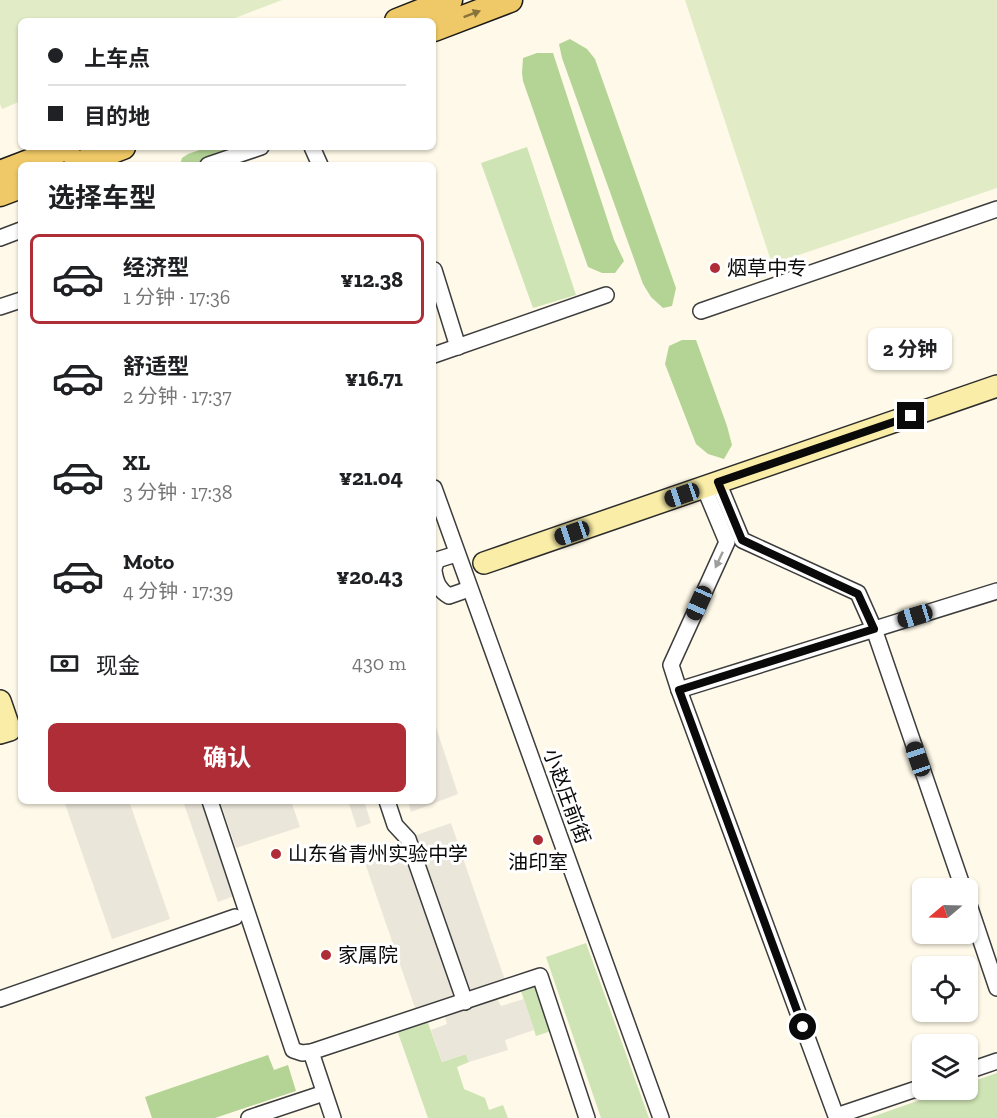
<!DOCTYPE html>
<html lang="zh">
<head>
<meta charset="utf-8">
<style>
	:root { --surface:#fff; --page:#f2f2f2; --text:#202124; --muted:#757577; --line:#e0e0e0; --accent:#af2d37 }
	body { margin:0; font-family:"Zilla Slab","Noto Sans SC",serif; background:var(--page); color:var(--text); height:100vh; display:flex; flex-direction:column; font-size:22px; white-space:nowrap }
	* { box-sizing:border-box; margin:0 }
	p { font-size:20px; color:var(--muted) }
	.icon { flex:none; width:33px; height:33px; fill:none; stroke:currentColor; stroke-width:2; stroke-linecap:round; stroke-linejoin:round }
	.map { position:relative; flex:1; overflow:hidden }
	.details { position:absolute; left:18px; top:162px; width:418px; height:642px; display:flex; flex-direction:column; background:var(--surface); border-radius:9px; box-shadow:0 2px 4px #0004 }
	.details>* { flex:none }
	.banner { position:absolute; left:18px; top:18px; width:418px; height:132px; border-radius:9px; box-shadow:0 2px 4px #0004; display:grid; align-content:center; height:132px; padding:0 30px; background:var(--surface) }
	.needle { width:39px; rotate:251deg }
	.tools { position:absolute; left:912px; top:878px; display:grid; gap:12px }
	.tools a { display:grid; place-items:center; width:66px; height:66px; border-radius:9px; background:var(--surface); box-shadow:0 2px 4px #0004; font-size:30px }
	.end { position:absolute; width:27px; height:27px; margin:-14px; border:8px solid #0a0a0a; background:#fff; box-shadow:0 0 0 3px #fff }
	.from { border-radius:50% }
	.bubble { position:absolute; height:42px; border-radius:9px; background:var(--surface); box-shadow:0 2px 4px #0004; font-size:20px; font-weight:700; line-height:42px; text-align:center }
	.car { position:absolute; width:18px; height:36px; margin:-18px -9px; border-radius:8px; box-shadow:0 0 4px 2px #0007; background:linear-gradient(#222 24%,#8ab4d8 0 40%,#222 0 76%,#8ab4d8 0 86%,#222 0) }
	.banner b { display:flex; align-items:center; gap:21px; height:57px; font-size:22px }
	.banner b+b { border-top:2px solid var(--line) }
	.banner i { width:15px; height:15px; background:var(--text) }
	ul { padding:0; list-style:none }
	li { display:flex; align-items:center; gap:18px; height:90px; margin:0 12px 9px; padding:0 18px; border:3px solid transparent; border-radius:9px }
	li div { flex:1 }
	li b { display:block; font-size:22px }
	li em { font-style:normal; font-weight:700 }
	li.current { border-color:var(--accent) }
	li>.icon { width:54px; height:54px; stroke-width:1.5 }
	h2 { padding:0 30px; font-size:27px; line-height:72px }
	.pay { display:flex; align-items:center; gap:15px; height:66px; padding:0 30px; font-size:22px }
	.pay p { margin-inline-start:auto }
	.cta { display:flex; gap:12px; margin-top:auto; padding:12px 30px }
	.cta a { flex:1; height:69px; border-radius:9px; background:var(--accent); color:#fff; font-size:24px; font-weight:700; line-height:69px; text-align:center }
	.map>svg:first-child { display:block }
	.green { fill:#cfe4b5 }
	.forest { fill:#b4d496 }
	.pitch { fill:#e1ecc6 }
	.plaza { fill:#ebe6da }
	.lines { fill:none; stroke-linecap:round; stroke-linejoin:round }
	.street-casing { stroke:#3d3d3d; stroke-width:18 }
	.secondary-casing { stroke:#2c2c2c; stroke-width:24 }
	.primary-casing { stroke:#1b1b1b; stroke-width:27 }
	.street { stroke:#fff; stroke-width:15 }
	.secondary { stroke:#f9eda7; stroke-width:21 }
	.primary { stroke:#efc967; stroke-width:24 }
	.oneway { fill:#88733d }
	.oneway2 { fill:#9d9d9d }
	.route { stroke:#0a0a0a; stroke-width:8 }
	.poi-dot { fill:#af2d37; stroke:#fff; stroke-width:2 }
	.labels { text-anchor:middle; stroke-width:6; stroke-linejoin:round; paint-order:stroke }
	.poi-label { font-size:20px; fill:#0a0a0a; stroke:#fff; text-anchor:start }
	.street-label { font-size:20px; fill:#0a0a0a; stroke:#fff }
</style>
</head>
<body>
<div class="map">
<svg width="997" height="1118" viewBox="0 0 997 1118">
	<rect width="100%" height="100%" fill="#fef9e8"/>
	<!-- green -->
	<g class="green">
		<polygon points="527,147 576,295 533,308 481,163"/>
		<polygon points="586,943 649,1118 601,1118 546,957"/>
		<polygon points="538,982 554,1030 536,1036 520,988"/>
		<polygon points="427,1020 442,1062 466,1054 469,1062 457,1067 464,1089 485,1098 489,1110 503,1105 508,1118 428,1118 397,1030"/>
		<polygon points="997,1073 997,1118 869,1118 951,1089 968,1089 968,1083"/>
	</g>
	<!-- forest -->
	<g class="forest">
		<polygon points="570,39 587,49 595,59 676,288 672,306 663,308 651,297 643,284 562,58 559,44"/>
		<polygon points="537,53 553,53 614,240 624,261 615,273 602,273 588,267 523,81 522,73 523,58"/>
		<polygon points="208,147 247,147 197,165 180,165 182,158 188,154"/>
		<polygon points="682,340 696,340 727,426 732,445 724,459 708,454 696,444 665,364 669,346"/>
		<polygon points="268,1055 274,1070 288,1065 296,1091 215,1118 152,1118 145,1097"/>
	</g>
	<!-- pitch -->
	<g class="pitch">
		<polygon points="0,0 282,0 227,21 21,21 21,101 2,109 0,104"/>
		<polygon points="685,0 997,0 997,188 772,264"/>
	</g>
	<!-- plaza -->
	<g class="plaza">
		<polygon points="434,721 458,794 411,812 408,801 434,801"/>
		<polygon points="64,801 129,801 170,919 112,939"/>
		<polygon points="183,801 202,801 234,896 218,902"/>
		<polygon points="220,801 291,801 300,827 236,848"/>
		<polygon points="348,801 364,801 371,823 357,828"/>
		<polygon points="451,823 509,992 496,997 501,1006 524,999 534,1030 505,1040 508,1050 469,1062 466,1054 442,1062 431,1030 447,1024 444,1014 322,1056 318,1042 415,1008 362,854"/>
	</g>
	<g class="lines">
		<!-- street casing -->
		<g class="street-casing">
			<g id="street">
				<polyline points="312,147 320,165"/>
				<polyline points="208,165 261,147"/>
				<polyline points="0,238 21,230"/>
				<polyline points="434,270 458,347"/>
				<polyline points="0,307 21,300"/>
				<polyline points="701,311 997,209"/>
				<polyline points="434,355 606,295"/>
				<polyline points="718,482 742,540 858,593 874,629 963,888"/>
				<polyline points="434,488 661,1118"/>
				<polyline points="434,568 437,560 456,554"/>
				<path d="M434,571c2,12 5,19 15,25l20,-7"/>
				<polyline points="679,690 671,665 727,542 704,487"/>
				<polyline points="210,801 293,1050 302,1053 311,1052 540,976 587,1118"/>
				<polyline points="387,801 395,825 408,839 465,1002"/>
				<polyline points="968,902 997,988"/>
				<polyline points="0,999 235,917"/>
				<polyline points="311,1052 333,1118"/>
				<polyline points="968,1071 997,1061"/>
				<polyline points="922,1087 836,1116 679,690 997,591"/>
				<polyline points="249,1118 324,1093"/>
			</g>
		</g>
		<!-- secondary casing -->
		<g class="secondary-casing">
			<g id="secondary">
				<polyline points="484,563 997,386"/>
				<polyline points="0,701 10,730 0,733"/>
			</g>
		</g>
		<!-- primary casing -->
		<g class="primary-casing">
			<g id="primary">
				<polyline points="397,21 450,0"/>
				<polyline points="434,29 510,0"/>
				<polyline points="76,165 123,147"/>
				<polyline points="0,173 68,147"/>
				<polyline points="0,194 21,186"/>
			</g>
		</g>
		<!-- street -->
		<use href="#street" class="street"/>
		<!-- secondary -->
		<use href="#secondary" class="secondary"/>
		<!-- primary -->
		<use href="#primary" class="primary"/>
	</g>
	<!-- one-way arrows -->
	<defs><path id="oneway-solid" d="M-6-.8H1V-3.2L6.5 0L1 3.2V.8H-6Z" transform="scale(1.5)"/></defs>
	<use class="oneway" href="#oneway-solid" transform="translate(472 14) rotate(-21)"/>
	<use class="oneway2" href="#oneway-solid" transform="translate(719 560) rotate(115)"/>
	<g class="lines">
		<!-- route -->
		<polyline class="route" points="803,1027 679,690 874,629 858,594 742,540 718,482 911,416"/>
	</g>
	<!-- markers -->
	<g class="poi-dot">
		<circle cx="715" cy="268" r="6"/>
		<circle cx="538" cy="840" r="6"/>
		<circle cx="276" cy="854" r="6"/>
		<circle cx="326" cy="955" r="6"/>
	</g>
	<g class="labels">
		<!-- poi labels -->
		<g class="poi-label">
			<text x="727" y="275">烟草中专</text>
			<text x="288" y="861">山东省青州实验中学</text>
			<text x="538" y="869" text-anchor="middle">油印室</text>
			<text x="338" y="962">家属院</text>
		</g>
		<!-- street labels -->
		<g class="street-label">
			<text transform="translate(567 796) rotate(70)" y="7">小赵庄前街</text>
		</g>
	</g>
</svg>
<div class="tools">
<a><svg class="needle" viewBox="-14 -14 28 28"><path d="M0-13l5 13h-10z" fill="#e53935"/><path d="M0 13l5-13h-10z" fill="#757577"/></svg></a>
<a><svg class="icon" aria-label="locate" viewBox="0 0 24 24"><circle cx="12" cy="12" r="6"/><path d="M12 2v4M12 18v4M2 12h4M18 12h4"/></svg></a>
<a><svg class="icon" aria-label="layers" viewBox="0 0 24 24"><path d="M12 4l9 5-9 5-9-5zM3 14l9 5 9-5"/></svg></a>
</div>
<i class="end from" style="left:803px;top:1027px"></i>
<i class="end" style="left:911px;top:416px"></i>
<div class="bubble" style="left:868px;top:328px;width:84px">2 分钟</div>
<i class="car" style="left:682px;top:495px;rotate:251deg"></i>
<i class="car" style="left:572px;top:533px;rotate:251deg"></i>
<i class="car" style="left:699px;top:603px;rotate:204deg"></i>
<i class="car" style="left:915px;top:616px;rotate:253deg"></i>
<i class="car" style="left:918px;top:759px;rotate:341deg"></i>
<div class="banner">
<b><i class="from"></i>上车点</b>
<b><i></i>目的地</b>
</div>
<section class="details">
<h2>选择车型</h2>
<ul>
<li class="current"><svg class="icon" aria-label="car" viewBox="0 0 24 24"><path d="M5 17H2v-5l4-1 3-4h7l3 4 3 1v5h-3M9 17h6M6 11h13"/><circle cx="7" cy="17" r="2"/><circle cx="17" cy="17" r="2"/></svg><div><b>经济型</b><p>1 分钟 · 17:36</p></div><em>¥12.38</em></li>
<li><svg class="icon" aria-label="car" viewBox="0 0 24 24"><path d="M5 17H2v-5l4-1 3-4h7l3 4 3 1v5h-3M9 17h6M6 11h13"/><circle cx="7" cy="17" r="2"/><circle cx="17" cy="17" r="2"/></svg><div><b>舒适型</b><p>2 分钟 · 17:37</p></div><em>¥16.71</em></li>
<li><svg class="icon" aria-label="car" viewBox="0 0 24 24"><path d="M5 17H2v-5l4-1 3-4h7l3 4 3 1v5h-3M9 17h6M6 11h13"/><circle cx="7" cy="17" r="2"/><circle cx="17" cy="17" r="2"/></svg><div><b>XL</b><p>3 分钟 · 17:38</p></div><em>¥21.04</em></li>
<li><svg class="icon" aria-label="car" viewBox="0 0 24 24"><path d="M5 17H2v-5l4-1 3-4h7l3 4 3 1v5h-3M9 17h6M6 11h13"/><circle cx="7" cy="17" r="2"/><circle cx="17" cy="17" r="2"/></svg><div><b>Moto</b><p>4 分钟 · 17:39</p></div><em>¥20.43</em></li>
</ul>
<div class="pay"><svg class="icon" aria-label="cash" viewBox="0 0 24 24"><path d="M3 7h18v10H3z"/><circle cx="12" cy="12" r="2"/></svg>现金<p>430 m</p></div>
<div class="cta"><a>确认</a></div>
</section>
</div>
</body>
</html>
